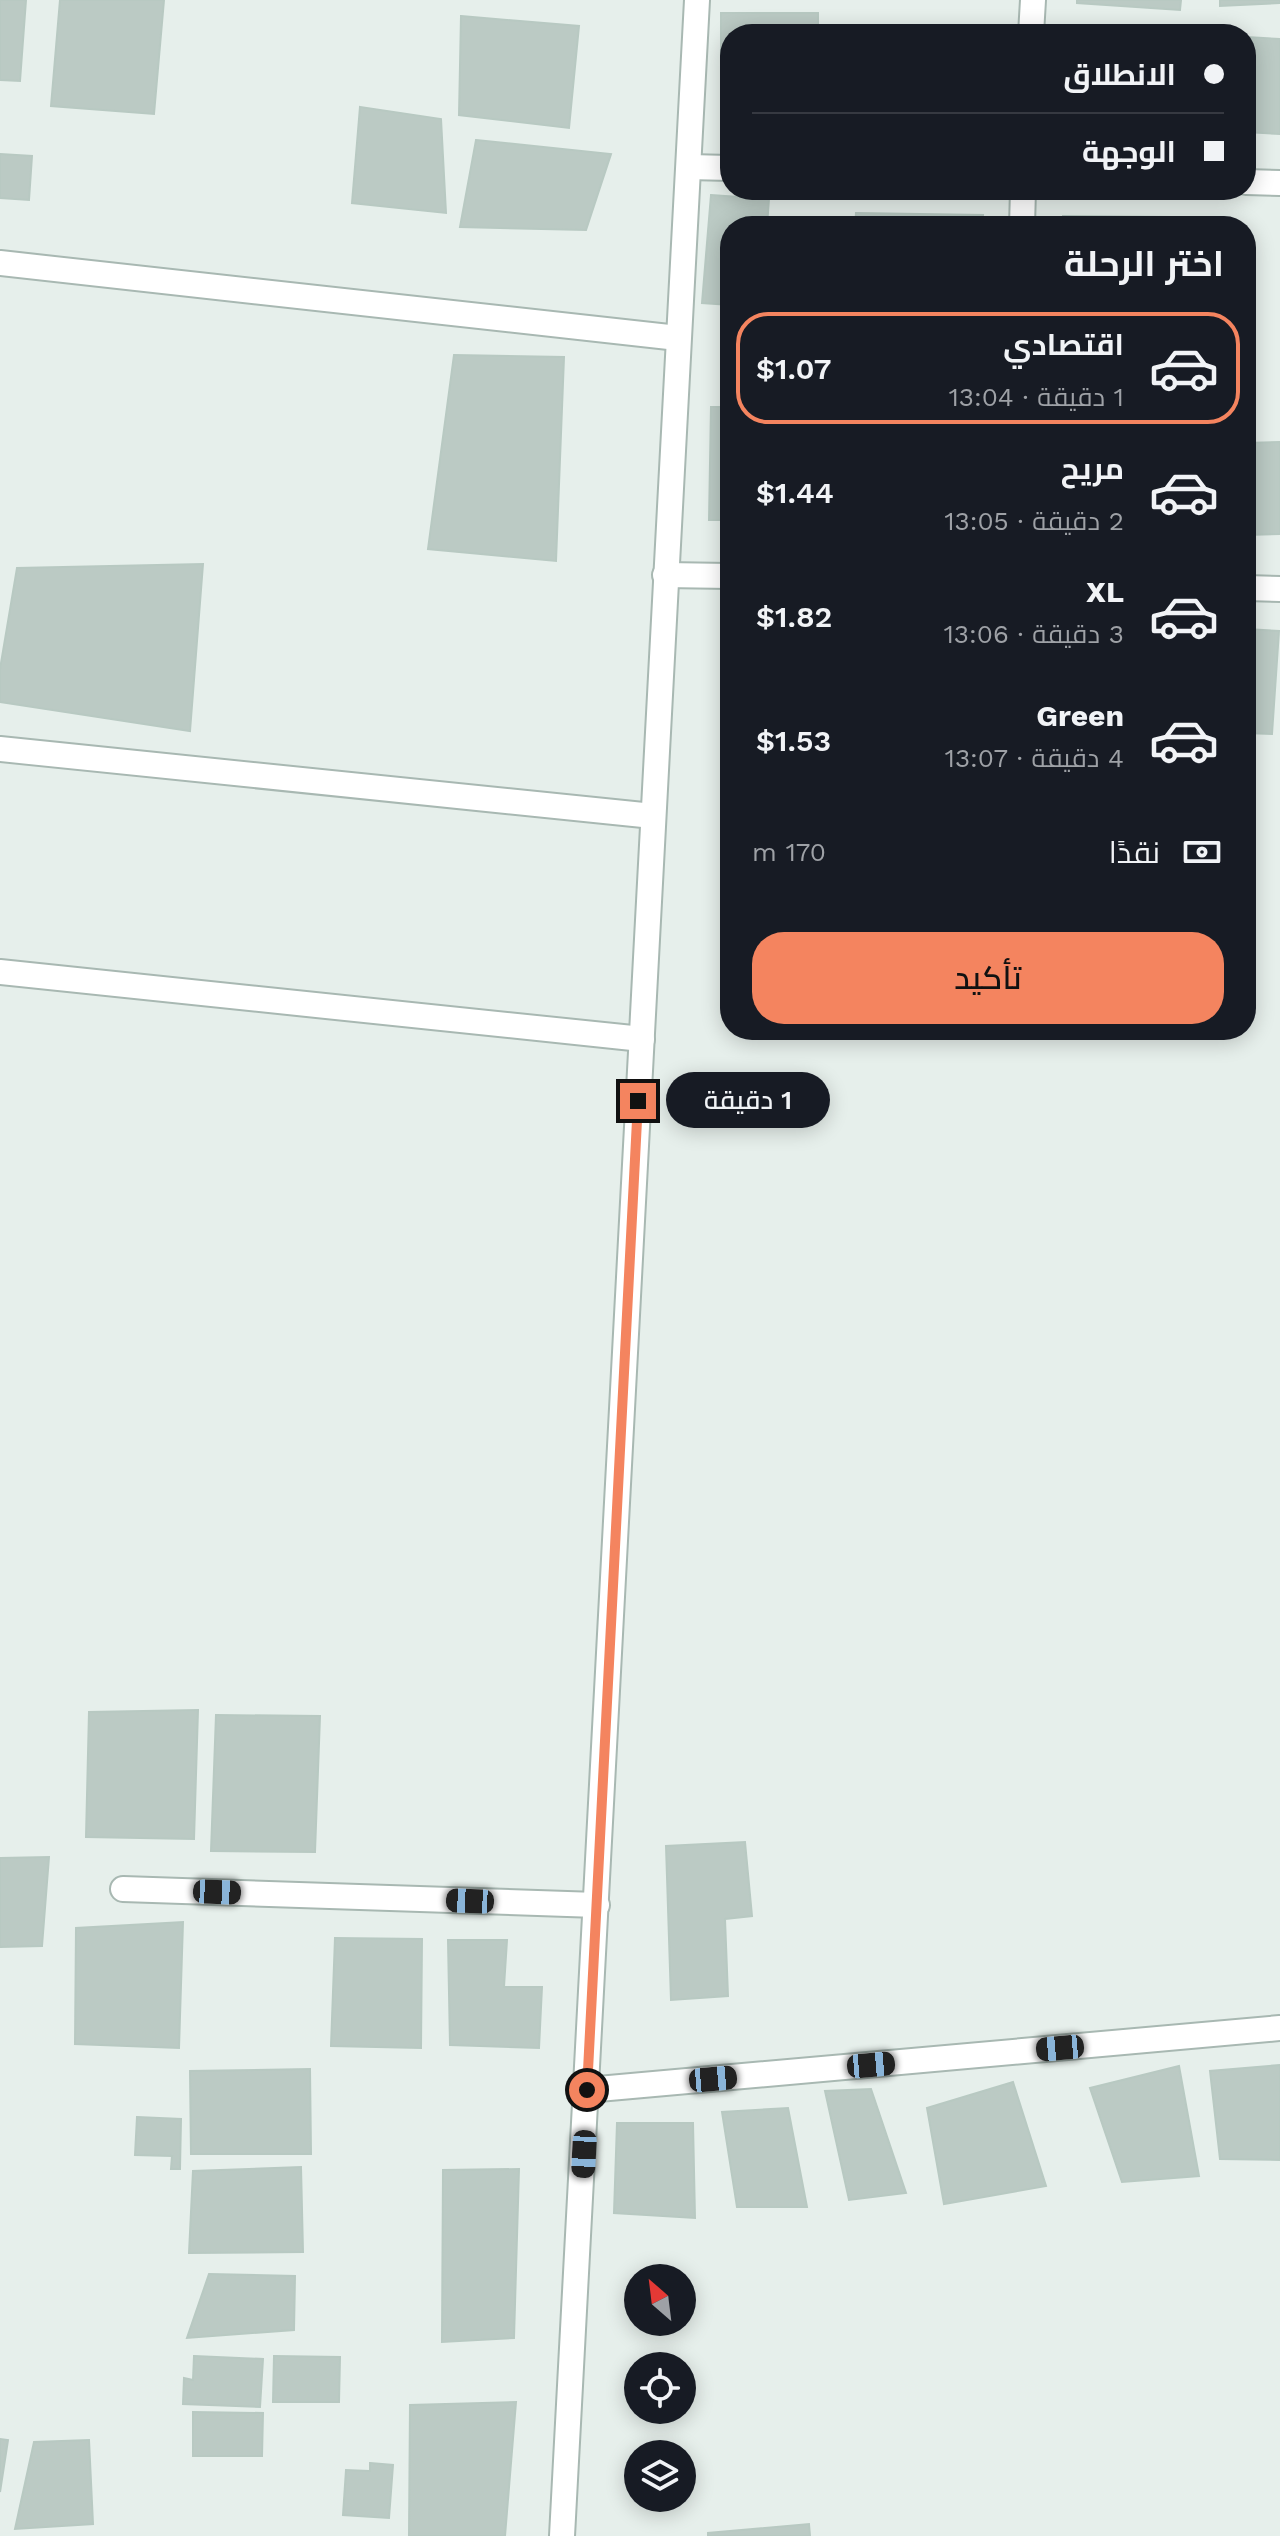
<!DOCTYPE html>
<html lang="ar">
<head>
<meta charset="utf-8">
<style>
	:root { --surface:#171b24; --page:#242831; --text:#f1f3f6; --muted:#9ea1a6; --line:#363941; --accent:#f4845f }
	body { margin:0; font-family:"Work Sans",Cairo,sans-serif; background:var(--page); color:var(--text); direction:rtl; height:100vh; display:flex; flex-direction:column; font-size:30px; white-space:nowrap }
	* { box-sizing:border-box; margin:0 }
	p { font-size:26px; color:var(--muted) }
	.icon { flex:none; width:44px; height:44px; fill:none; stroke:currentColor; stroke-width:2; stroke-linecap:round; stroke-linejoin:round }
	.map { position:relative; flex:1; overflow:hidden; direction:ltr }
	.panel { position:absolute; left:720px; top:216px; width:536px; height:824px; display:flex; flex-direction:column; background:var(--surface); border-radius:32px; box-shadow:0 4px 20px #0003; direction:rtl }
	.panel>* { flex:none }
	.top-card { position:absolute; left:720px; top:24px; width:536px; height:176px; border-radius:32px; box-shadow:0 4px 20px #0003; direction:rtl; display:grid; align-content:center; height:176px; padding:0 32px; background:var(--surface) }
	.needle { width:52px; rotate:332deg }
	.buttons { position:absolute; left:624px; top:2264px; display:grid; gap:16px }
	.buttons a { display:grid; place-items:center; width:72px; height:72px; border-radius:50%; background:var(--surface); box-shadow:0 4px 20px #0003; font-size:40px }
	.end { position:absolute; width:36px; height:36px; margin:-18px; border:10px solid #f4845f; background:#111; box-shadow:0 0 0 4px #111 }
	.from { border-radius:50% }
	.bubble { position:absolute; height:56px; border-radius:28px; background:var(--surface); box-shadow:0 4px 20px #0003; font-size:26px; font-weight:600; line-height:56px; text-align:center; direction:rtl }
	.car { position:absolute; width:24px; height:48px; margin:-24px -12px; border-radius:10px; box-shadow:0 0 6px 2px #0007; background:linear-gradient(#222 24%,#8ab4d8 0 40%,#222 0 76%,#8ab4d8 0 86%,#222 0) }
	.top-card b { display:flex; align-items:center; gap:28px; height:76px; font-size:30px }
	.top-card b+b { border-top:2px solid var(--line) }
	.top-card i { width:20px; height:20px; background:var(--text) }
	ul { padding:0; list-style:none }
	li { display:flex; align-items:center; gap:24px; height:112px; margin:0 16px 12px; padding:0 16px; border:4px solid transparent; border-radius:32px }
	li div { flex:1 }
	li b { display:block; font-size:30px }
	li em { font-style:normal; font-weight:600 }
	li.active { border-color:var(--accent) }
	li>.icon { width:72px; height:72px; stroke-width:1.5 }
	h2 { padding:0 32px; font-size:36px; line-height:96px }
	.pay { display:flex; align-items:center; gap:20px; height:88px; padding:0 32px; font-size:30px }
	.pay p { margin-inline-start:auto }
	.cta { display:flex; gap:16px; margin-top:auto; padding:16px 32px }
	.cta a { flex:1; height:92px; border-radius:32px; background:var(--accent); color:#111; font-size:32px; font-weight:600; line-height:92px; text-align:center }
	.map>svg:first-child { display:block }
	.building { fill:#bbcac4; stroke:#b8c9c2; stroke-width:2 }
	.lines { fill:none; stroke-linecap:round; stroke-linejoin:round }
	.minor-casing { stroke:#a8b8b2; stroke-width:28 }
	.minor { stroke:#fff; stroke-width:24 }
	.route { stroke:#f4845f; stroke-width:10 }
</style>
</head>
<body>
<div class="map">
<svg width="1280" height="2536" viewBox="0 0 1280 2536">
	<rect width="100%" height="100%" fill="#e6efeb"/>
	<!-- building -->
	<g class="building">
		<polygon points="0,0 26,0 20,81 0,80"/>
		<polygon points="60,0 164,0 154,114 51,106"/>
		<polygon points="1077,0 1181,0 1180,10 1077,3"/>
		<polygon points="1220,0 1280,0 1280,3 1220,6"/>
		<polygon points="721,13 818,13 818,34 730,34 730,105 721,105"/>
		<polygon points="461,16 579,26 569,128 459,115"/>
		<polygon points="1058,25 1169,32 1169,34 1057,34"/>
		<polygon points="863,26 970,34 863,34"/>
		<polygon points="1246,37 1280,39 1280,134 1246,132"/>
		<polygon points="360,107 441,119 446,213 352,203"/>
		<polygon points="476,140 611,154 586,230 460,227"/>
		<polygon points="0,154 32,156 29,200 0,198"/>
		<polygon points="711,195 769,199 767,226 730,226 730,305 702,303"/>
		<polygon points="856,213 983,215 982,226 855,226"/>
		<polygon points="1063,216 1171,217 1171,226 1063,226"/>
		<polygon points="454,355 564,357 556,561 428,549"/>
		<polygon points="711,407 730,407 730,520 709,520"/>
		<polygon points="1280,442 1280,534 1246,535 1246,443"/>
		<polygon points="203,564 190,731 0,702 0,669 17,568"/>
		<polygon points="1246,629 1279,631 1272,734 1246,733"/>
		<polygon points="198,1710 194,1839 86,1837 89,1712"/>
		<polygon points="216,1715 320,1716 315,1852 211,1851"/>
		<polygon points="745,1842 752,1916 725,1919 728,1996 671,2000 666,1846"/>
		<polygon points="49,1857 42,1946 0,1947 0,1858"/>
		<polygon points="183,1922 179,2048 75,2044 76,1928"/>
		<polygon points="335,1938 422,1939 421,2048 331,2046"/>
		<polygon points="448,1940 507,1940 504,1987 542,1987 539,2048 450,2045"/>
		<polygon points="1280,2065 1280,2160 1220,2159 1210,2071"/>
		<polygon points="1179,2066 1199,2176 1122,2182 1090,2088"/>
		<polygon points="310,2069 311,2154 191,2154 190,2071"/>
		<polygon points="1013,2082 1046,2186 944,2204 927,2108"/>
		<polygon points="871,2089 906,2193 849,2200 825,2091"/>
		<polygon points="788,2108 807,2207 737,2207 722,2112"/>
		<polygon points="137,2117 181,2119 180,2169 171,2169 172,2156 135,2155"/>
		<polygon points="617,2123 693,2123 695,2218 614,2213"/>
		<polygon points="301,2167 303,2252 189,2253 193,2171"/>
		<polygon points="519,2169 514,2338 442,2342 443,2170"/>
		<polygon points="209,2274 295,2276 294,2330 187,2338"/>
		<polygon points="194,2356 263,2359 260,2407 183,2404 184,2378 193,2380"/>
		<polygon points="274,2356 340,2357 339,2402 273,2402"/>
		<polygon points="516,2402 505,2536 409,2536 410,2405"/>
		<polygon points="193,2412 263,2413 262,2456 193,2456"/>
		<polygon points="0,2439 8,2440 0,2492"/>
		<polygon points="89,2440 93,2524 15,2529 34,2442"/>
		<polygon points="370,2463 393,2465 389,2518 343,2515 346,2470 370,2471"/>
		<polygon points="809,2524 810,2536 708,2536 708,2533"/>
	</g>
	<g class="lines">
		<!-- minor casing -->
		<g class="minor-casing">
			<g id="minor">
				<polyline points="1031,34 1033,0"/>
				<polyline points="689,167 730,168"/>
				<polyline points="1246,182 1280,183"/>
				<polyline points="1022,226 1023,190"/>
				<polyline points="0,263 678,338"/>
				<polyline points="665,575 730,576"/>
				<polyline points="1246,588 1280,589"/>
				<polyline points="0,749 653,816"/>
				<polyline points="0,972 642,1039"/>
				<polyline points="123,1889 597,1905"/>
				<polyline points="587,2090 1280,2028"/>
				<polyline points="562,2536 697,0"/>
			</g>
		</g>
		<!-- minor -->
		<use href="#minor" class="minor"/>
	</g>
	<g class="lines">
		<!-- route -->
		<polyline class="route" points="587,2090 638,1101"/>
	</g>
</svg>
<div class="buttons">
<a><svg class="needle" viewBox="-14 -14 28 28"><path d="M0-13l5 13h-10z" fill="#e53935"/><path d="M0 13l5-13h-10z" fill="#9ea1a6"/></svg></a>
<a><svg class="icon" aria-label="locate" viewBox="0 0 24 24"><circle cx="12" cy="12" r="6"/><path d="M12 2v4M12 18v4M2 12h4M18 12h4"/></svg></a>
<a><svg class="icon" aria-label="layers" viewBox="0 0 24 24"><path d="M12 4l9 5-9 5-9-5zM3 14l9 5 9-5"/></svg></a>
</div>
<i class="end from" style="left:587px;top:2090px"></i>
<i class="end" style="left:638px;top:1101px"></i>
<div class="bubble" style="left:666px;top:1072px;width:164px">1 دقيقة</div>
<i class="car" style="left:217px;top:1892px;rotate:92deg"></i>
<i class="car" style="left:470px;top:1901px;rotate:272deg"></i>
<i class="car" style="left:1060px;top:2048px;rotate:265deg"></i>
<i class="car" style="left:871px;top:2065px;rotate:85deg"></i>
<i class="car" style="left:713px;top:2079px;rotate:85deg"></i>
<i class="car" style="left:584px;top:2154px;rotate:183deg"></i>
<div class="top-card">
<b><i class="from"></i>الانطلاق</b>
<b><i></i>الوجهة</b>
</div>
<section class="panel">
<h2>اختر الرحلة</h2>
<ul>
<li class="active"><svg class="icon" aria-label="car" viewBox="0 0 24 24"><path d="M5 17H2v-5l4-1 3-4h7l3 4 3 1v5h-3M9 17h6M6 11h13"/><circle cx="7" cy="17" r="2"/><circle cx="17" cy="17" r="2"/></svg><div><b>اقتصادي</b><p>1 دقيقة · 13:04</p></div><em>$1.07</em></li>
<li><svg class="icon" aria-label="car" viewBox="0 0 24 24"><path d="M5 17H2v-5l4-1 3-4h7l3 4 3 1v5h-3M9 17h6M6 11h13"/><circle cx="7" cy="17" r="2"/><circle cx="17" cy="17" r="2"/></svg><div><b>مريح</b><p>2 دقيقة · 13:05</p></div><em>$1.44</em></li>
<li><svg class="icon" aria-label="car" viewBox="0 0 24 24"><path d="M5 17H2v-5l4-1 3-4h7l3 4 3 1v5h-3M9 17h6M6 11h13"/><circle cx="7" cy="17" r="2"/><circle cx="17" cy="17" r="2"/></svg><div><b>XL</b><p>3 دقيقة · 13:06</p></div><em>$1.82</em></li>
<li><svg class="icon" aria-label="car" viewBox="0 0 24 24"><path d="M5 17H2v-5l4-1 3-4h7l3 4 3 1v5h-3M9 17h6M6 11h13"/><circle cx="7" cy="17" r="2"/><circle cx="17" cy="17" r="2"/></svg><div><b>Green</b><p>4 دقيقة · 13:07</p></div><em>$1.53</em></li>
</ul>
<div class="pay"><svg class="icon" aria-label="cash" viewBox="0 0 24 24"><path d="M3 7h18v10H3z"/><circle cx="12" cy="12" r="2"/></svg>نقدًا<p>170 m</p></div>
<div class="cta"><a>تأكيد</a></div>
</section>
</div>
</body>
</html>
